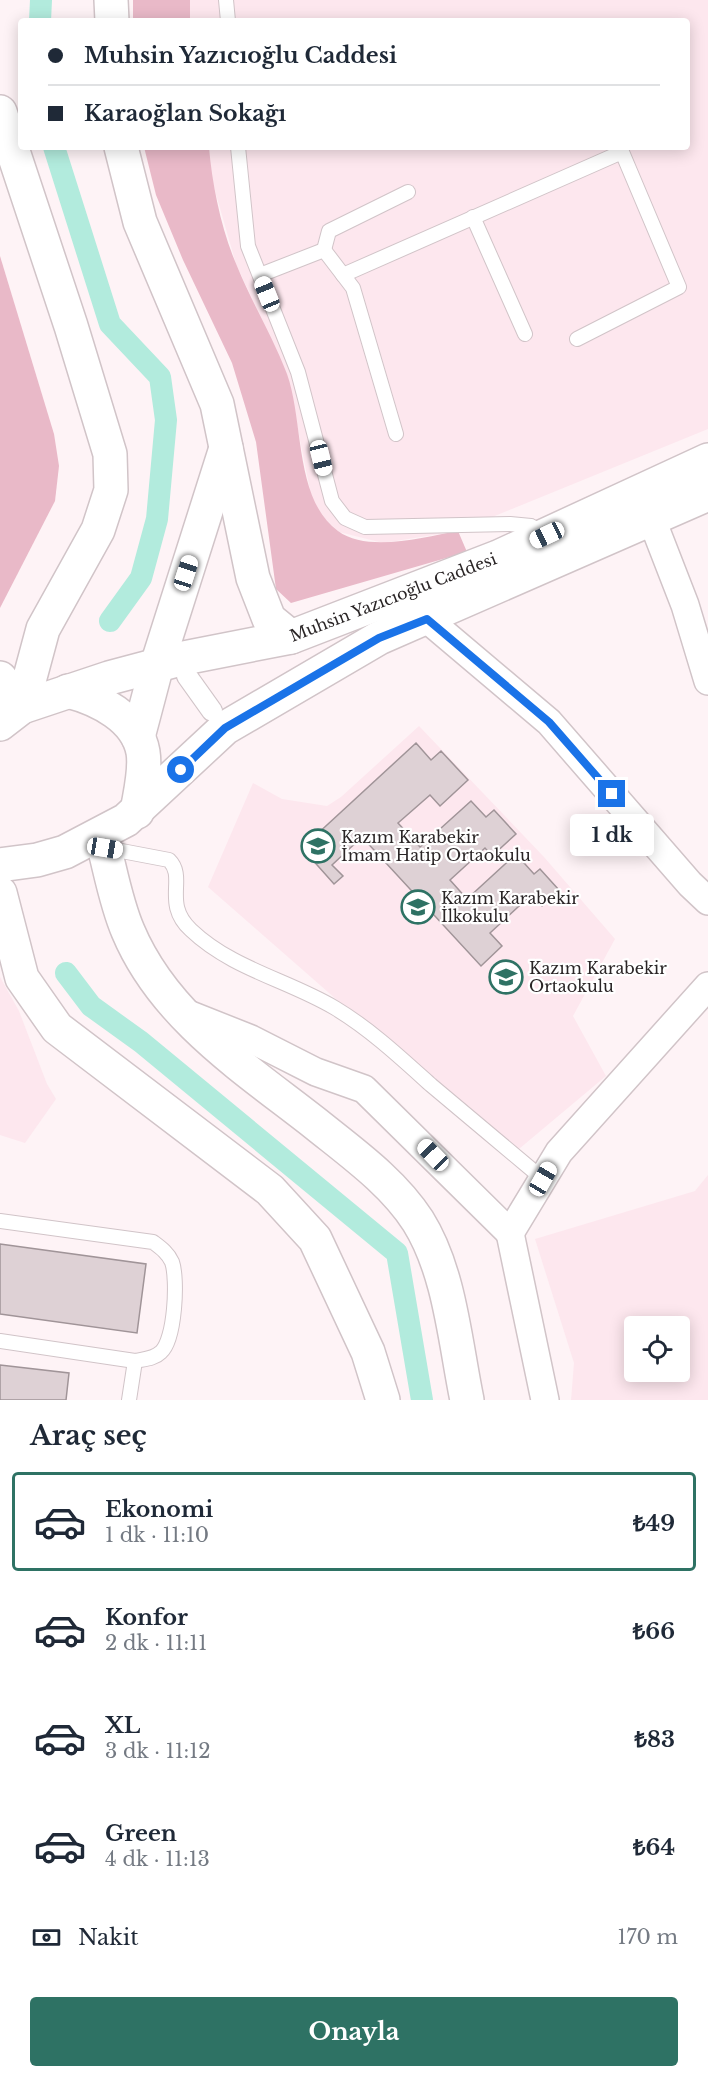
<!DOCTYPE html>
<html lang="tr">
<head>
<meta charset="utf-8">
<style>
	:root { --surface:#fff; --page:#f6f6f7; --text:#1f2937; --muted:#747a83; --line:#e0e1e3; --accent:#2e7264 }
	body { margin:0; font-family:"Libre Baskerville",serif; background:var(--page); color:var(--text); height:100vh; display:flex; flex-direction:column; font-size:22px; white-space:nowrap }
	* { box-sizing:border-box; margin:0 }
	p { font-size:20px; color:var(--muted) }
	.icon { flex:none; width:33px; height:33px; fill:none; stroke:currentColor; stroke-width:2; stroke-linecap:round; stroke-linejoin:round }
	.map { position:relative; height:1400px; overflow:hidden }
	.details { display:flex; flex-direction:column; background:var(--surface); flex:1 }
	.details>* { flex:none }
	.guide { position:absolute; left:18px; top:18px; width:672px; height:132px; border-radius:6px; box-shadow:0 3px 15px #0003; display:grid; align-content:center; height:132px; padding:0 30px; background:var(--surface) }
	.tools { position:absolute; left:624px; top:1316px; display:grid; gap:12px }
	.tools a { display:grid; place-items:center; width:66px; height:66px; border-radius:6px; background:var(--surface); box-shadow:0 3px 15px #0003; font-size:30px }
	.end { position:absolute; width:27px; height:27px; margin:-14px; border:8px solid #1a73e8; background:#fff; box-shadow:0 0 0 3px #fff }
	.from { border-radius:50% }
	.bubble { position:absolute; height:42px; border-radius:6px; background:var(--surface); box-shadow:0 3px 15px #0003; font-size:20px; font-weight:700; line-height:42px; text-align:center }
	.car { position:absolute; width:18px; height:36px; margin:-18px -9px; border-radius:8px; box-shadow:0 0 4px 2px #0007; background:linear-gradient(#fff 24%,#345 0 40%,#fff 0 76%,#345 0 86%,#fff 0) }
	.guide b { display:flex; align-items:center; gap:21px; height:57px; font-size:22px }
	.guide b+b { border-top:2px solid var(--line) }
	.guide i { width:15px; height:15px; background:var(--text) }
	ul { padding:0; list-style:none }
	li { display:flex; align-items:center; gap:18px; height:99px; margin:0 12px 9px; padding:0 18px; border:3px solid transparent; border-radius:6px }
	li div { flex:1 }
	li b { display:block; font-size:22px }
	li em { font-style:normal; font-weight:700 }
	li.current { border-color:var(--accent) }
	li>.icon { width:54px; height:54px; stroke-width:1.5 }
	h2 { padding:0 30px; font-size:27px; line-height:72px }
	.pay { display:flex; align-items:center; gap:15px; height:66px; padding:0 30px; font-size:22px }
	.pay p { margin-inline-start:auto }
	.button { display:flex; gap:12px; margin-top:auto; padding:12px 30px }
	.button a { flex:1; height:69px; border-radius:6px; background:var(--accent); color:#fff; font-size:24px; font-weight:700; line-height:69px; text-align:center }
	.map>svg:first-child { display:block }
	.built { fill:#fde7ee; fill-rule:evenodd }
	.green { fill:#e9b9c8 }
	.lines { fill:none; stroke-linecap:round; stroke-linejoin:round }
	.canal { stroke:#b2ebdd; stroke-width:22 }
	.building { fill:#ded1d5; stroke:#a09498; stroke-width:1.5 }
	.service-casing { stroke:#d1c4c8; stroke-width:16 }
	.pedestrian-casing { stroke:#d1c4c8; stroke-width:22 }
	.minor-casing { stroke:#d1c4c8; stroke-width:30 }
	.tertiary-casing { stroke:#d1c4c8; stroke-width:36 }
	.service { stroke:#fff; stroke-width:14 }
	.pedestrian { stroke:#fff; stroke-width:20 }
	.minor { stroke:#fff; stroke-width:27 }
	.tertiary { stroke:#fff; stroke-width:33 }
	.route { stroke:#1a73e8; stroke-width:8 }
	.labels { text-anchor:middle; stroke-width:4.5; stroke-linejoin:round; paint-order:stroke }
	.street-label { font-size:16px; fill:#2a2526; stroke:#fff }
	.poi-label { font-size:16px; fill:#2a2526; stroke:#fff; text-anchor:start }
</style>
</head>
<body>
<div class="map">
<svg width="708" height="1400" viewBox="0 0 708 1400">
	<rect width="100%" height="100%" fill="#fef3f6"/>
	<!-- built -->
	<g class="built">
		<polygon points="190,0 708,0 708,429 458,531 383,543 339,532 324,518 312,500 287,375 236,264 211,177 209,147 687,147 687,21 190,21"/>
		<polygon points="419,726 544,857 615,939 573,1016 606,1076 513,1154 208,887 253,783 282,799 327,806 341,797"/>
		<polygon points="0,977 19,1011 47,1084 56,1099 25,1143 0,1135"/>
		<path d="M708,1175v225h-137l3,-37 -39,-124 160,-48zM634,1326h46v45h-46z"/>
	</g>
	<!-- green -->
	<g class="green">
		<rect x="133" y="0" width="57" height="21"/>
		<path d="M144,147h65c3,38 13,85 28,119 15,37 36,71 50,108 17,47 7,125 51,157 30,22 86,6 120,0l9,21 -176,51 -15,-14 -20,-147 -24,-79 -49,-103 -27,-65z"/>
		<polygon points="0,256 54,434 59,466 55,501 0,608"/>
	</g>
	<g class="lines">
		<!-- canal -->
		<g class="canal">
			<polyline points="40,21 41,0"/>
			<polyline points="54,147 110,324 160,377 166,420 157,519 141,578 110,621"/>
			<polyline points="66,973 91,1006 141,1042 397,1253 422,1400"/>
		</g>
	</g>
	<!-- building -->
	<g class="building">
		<polygon points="416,743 431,760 441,751 468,780 440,806 430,795 398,823 420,847 471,801 486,817 494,810 516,834 492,856 485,848 450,880 467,899 516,854 534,874 540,869 559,890 542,906 531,895 490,933 502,946 481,966 362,837 332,865 343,876 334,884 302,848"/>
		<polygon points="0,1244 146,1264 137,1333 0,1314"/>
		<polygon points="0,1365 69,1373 66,1400 0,1400"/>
	</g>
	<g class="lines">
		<!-- service casing -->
		<g class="service-casing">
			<g id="service">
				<polyline points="226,0 228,21"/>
				<polyline points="238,147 248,246 298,372 332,501 345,518 365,527 510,524 531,526 541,532"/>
				<polyline points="473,217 525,334"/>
				<polyline points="324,250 353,288 396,434"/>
				<polyline points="324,250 329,231 408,192"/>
				<polyline points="260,275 324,250"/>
				<polyline points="343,275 622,152 679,287 577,339"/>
				<path d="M106,848l63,12c18,18 -7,43 22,70 41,39 97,50 144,78 35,21 66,50 96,77 37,31 75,63 112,94"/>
				<path d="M0,1221l153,21c8,6 15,11 19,20 6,17 3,78 -11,90 -7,7 -17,7 -26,9l-135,-20"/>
				<polyline points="129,1400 135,1361"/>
			</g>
		</g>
		<!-- pedestrian casing -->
		<g class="pedestrian-casing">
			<polyline id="pedestrian" points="187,676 212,711"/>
		</g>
		<!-- minor casing -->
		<g class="minor-casing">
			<g id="minor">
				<polyline points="652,520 685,605 708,681"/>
				<polyline points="427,619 549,722 690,884 708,901"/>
				<polyline points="188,1014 251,1039 316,1072 364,1089 510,1233 559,1152 708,986"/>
				<polyline points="510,1233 545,1400"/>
			</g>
		</g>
		<!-- tertiary casing -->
		<g class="tertiary-casing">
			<g id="tertiary">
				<polyline points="111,0 112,21"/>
				<polyline points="0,112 71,326 110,454 111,490 98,530 43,629 22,707"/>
				<polyline points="121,147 140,222 217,404 253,578 269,619 291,637"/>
				<polyline points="0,678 22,707"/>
				<path d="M68,691c31,8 69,27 75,61 3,19 -3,41 -6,60"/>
				<polyline points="0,724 22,707 109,678 184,658 291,637 498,557 708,460"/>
				<polyline points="138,737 157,665 226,448"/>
				<path d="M101,835c9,32 14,66 27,96 36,86 118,138 188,193 36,29 77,58 102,97 32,51 37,121 49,179"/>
				<polyline points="0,865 37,860 65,852 126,820 225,728 379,638 708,494"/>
				<polyline points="0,893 22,978 57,1028 270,1190 315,1239 368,1352 383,1400"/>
			</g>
		</g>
		<!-- service -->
		<use href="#service" class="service"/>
		<!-- pedestrian -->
		<use href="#pedestrian" class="pedestrian"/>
		<!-- minor -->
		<use href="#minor" class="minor"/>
		<!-- tertiary -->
		<use href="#tertiary" class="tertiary"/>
	</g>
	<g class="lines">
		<!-- route -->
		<polyline class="route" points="181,770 225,728 379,638 427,619 549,722 612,794"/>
	</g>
	<!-- icons -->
	<defs>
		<g id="school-ring" transform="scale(1.725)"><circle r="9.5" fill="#fff" stroke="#2e7264" stroke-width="1.5"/><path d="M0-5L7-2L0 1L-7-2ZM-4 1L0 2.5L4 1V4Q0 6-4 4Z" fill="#2e7264"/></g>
	</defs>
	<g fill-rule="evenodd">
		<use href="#school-ring" x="318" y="846"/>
		<use href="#school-ring" x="418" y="907"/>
		<use href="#school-ring" x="506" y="977"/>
	</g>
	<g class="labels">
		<!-- street labels -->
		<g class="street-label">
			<text transform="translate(393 597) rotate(-21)" y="6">Muhsin Yazıcıoğlu Caddesi</text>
		</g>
		<!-- poi labels -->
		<g class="poi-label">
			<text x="341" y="843">Kazım Karabekir<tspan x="341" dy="18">İmam Hatip Ortaokulu</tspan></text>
			<text x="441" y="904">Kazım Karabekir<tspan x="441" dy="18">İlkokulu</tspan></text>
			<text x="529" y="974">Kazım Karabekir<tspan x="529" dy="18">Ortaokulu</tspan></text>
		</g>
	</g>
</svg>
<div class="tools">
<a><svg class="icon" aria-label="locate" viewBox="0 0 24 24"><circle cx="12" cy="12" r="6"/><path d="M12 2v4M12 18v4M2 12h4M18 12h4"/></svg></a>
</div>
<i class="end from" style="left:181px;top:770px"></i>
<i class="end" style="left:612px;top:794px"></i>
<div class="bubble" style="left:570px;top:814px;width:84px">1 dk</div>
<i class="car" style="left:267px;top:294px;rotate:338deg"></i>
<i class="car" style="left:321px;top:458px;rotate:166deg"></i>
<i class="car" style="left:547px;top:535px;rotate:245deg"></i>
<i class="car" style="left:186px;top:573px;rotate:18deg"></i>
<i class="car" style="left:105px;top:848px;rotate:99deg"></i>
<i class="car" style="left:433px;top:1155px;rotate:316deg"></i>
<i class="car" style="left:543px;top:1179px;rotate:30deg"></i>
<div class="guide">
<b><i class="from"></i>Muhsin Yazıcıoğlu Caddesi</b>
<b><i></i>Karaoğlan Sokağı</b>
</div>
</div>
<section class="details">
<h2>Araç seç</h2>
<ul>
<li class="current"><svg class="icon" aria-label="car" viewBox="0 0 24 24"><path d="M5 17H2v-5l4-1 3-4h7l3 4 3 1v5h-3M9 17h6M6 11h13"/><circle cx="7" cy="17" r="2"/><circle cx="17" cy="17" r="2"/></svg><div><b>Ekonomi</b><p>1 dk · 11:10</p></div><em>₺49</em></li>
<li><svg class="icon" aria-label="car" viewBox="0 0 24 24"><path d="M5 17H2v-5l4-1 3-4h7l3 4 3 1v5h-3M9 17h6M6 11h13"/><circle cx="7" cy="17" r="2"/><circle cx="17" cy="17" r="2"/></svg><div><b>Konfor</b><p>2 dk · 11:11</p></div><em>₺66</em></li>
<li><svg class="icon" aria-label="car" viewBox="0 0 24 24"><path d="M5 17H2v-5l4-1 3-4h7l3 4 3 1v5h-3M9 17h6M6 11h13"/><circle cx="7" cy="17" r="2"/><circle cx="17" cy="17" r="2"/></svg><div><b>XL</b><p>3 dk · 11:12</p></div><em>₺83</em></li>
<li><svg class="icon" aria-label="car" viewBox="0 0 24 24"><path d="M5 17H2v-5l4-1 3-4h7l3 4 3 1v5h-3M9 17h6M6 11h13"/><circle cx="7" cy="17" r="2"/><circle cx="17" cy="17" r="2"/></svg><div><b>Green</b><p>4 dk · 11:13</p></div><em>₺64</em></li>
</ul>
<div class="pay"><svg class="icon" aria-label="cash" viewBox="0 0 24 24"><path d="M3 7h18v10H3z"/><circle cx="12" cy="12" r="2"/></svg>Nakit<p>170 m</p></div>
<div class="button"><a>Onayla</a></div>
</section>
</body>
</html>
